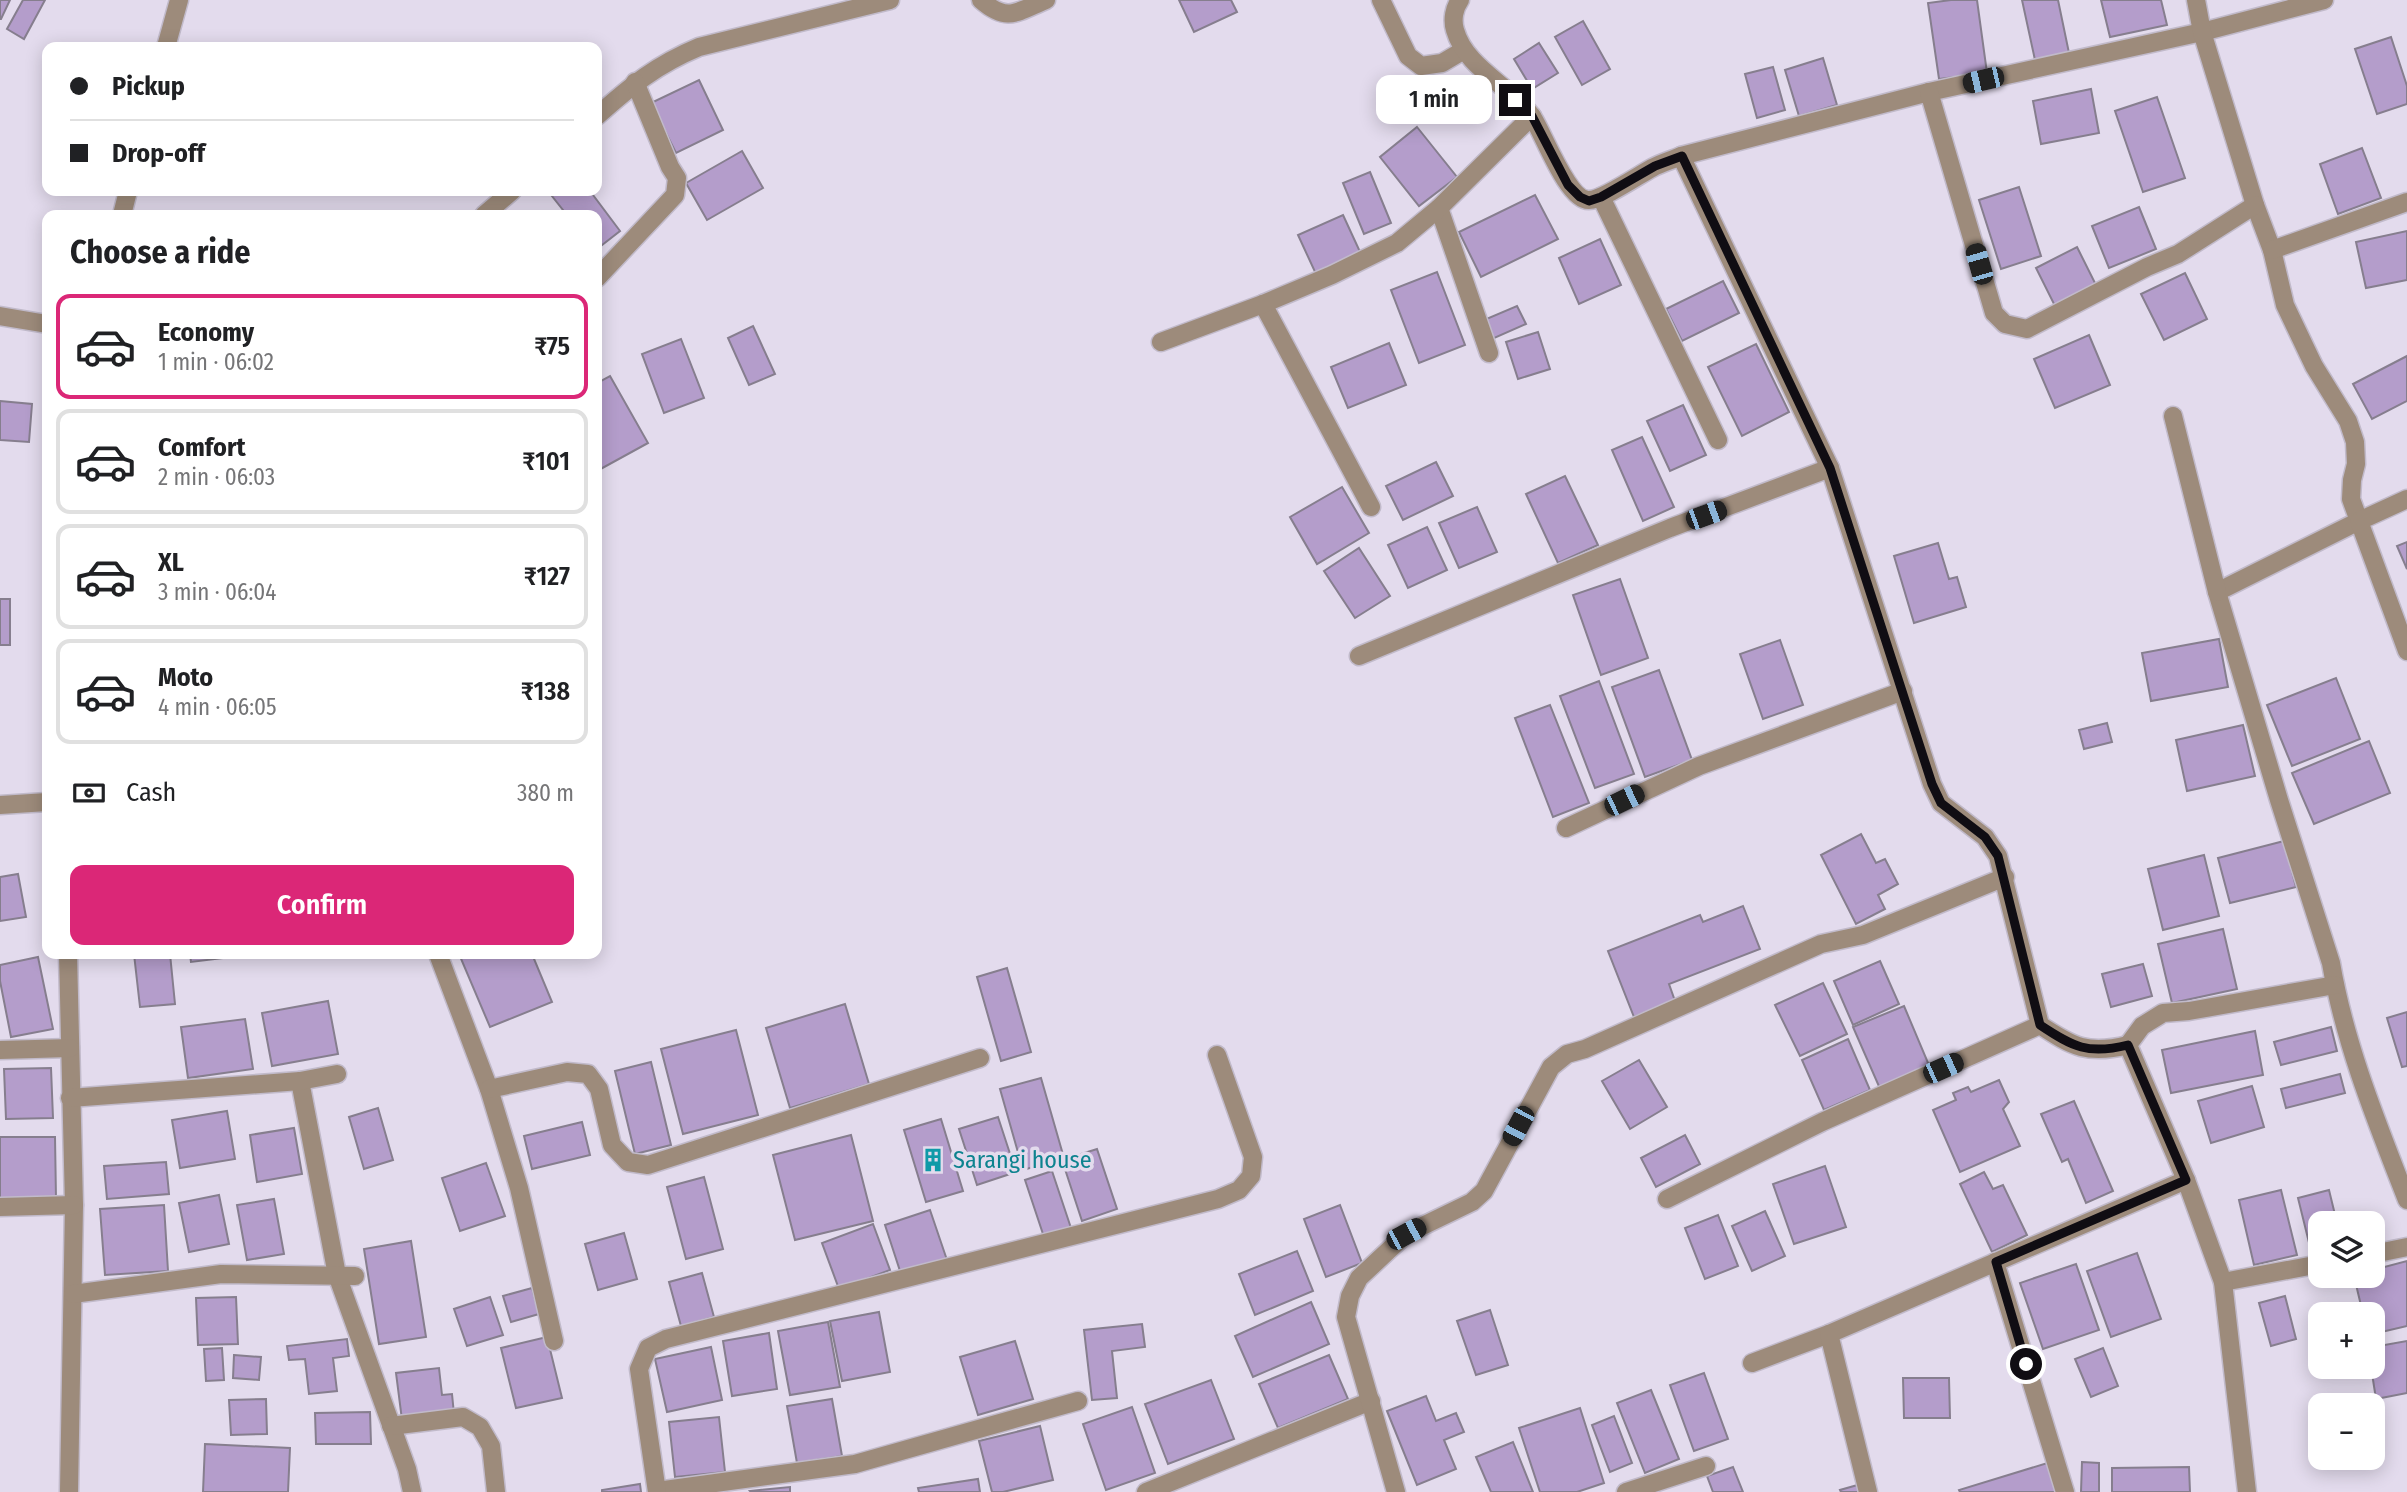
<!DOCTYPE html>
<html lang="en">
<head>
<meta charset="utf-8">
<style>
	:root { --surface:#fff; --page:#f6f6f6; --text:#202124; --muted:#757577; --line:#e0e0e0; --accent:#db2777 }
	body { margin:0; font-family:"Fira Sans Condensed",sans-serif; background:var(--page); color:var(--text); height:100vh; display:flex; flex-direction:column; font-size:26px; white-space:nowrap }
	* { box-sizing:border-box; margin:0 }
	p { font-size:23px; color:var(--muted) }
	.icon { flex:none; width:38px; height:38px; fill:none; stroke:currentColor; stroke-width:2; stroke-linecap:round; stroke-linejoin:round }
	.map { position:relative; flex:1; overflow:hidden }
	.details { position:absolute; left:42px; top:210px; width:560px; height:749px; display:flex; flex-direction:column; background:var(--surface); border-radius:14px; box-shadow:0 4px 18px #0003 }
	.details>* { flex:none }
	.hud { position:absolute; left:42px; top:42px; width:560px; height:154px; border-radius:14px; box-shadow:0 4px 18px #0003; display:grid; align-content:center; height:154px; padding:0 28px; background:var(--surface) }
	.buttons { position:absolute; left:2308px; top:1211px; display:grid; gap:14px }
	.buttons a { display:grid; place-items:center; width:77px; height:77px; border-radius:14px; background:var(--surface); box-shadow:0 4px 18px #0003; font-size:35px }
	.end { position:absolute; width:32px; height:32px; margin:-16px; border:9px solid #100d13; background:#fff; box-shadow:0 0 0 4px #fff }
	.from { border-radius:50% }
	.bubble { position:absolute; height:49px; border-radius:14px; background:var(--surface); box-shadow:0 4px 18px #0003; font-size:23px; font-weight:600; line-height:49px; text-align:center }
	.car { position:absolute; width:21px; height:42px; margin:-21px -10px; border-radius:9px; box-shadow:0 0 5px 2px #0007; background:linear-gradient(#222 24%,#8ab4d8 0 40%,#222 0 76%,#8ab4d8 0 86%,#222 0) }
	.hud b { display:flex; align-items:center; gap:24px; height:66px; font-size:26px }
	.hud b+b { border-top:2px solid var(--line) }
	.hud i { width:18px; height:18px; background:var(--text) }
	ul { padding:0; list-style:none }
	li { display:flex; align-items:center; gap:21px; height:105px; margin:0 14px 10px; padding:0 14px; border:4px solid var(--line); border-radius:14px }
	li div { flex:1 }
	li b { display:block; font-size:26px }
	li em { font-style:normal; font-weight:600 }
	li.current { border-color:var(--accent) }
	li>.icon { width:63px; height:63px; stroke-width:1.5 }
	h2 { padding:0 28px; font-size:32px; line-height:84px }
	.pay { display:flex; align-items:center; gap:18px; height:77px; padding:0 28px; font-size:26px }
	.pay p { margin-inline-start:auto }
	.action { display:flex; gap:14px; margin-top:auto; padding:14px 28px }
	.action a { flex:1; height:80px; border-radius:14px; background:var(--accent); color:#fff; font-size:28px; font-weight:600; line-height:80px; text-align:center }
	.map>svg:first-child { display:block }
	.building { fill:#b49dcb; stroke:#867e8e; stroke-width:2 }
	.lines { fill:none; stroke-linecap:round; stroke-linejoin:round }
	.minor-casing { stroke:#c1baca; stroke-width:21 }
	.minor { stroke:#9d8b7b; stroke-width:18 }
	.route { stroke:#100d13; stroke-width:9 }
	.labels { text-anchor:middle; stroke-width:7; stroke-linejoin:round; paint-order:stroke }
	.culture-label { font-size:24px; fill:#0d838f; stroke:#e3dbed; text-anchor:start }
</style>
</head>
<body>
<div class="map">
<svg width="2407" height="1492" viewBox="0 0 2407 1492">
	<rect width="100%" height="100%" fill="#e3dbed"/>
	<!-- building -->
	<g class="building">
		<polygon points="0,0 10,0 1,19 0,19"/>
		<polygon points="23,0 45,0 24,39 7,29"/>
		<polygon points="1179,0 1231,0 1237,12 1194,32"/>
		<polygon points="1951,0 1977,0 1987,73 1939,79 1928,3"/>
		<polygon points="2022,0 2058,0 2069,53 2035,60"/>
		<polygon points="2101,0 2161,0 2167,25 2110,37"/>
		<polygon points="1583,21 1610,69 1582,85 1555,37"/>
		<polygon points="2391,37 2407,86 2407,104 2377,114 2355,49"/>
		<polygon points="1539,43 1558,73 1532,89 1514,59"/>
		<polygon points="1823,58 1837,105 1799,116 1785,70"/>
		<polygon points="1773,67 1785,110 1757,118 1745,74"/>
		<polygon points="699,80 723,130 676,153 651,103"/>
		<polygon points="2091,89 2099,133 2041,144 2033,101"/>
		<polygon points="2157,97 2185,178 2143,192 2115,111"/>
		<polygon points="1417,127 1457,177 1419,206 1380,157"/>
		<polygon points="2362,148 2381,198 2338,214 2320,164"/>
		<polygon points="742,151 763,188 707,220 686,183"/>
		<polygon points="1370,172 1391,223 1364,234 1343,183"/>
		<polygon points="2019,187 2041,256 2001,269 1979,200"/>
		<polygon points="548,191 590,191 620,231 597,249 597,215 567,215"/>
		<polygon points="1535,195 1558,239 1481,277 1459,232"/>
		<polygon points="2139,207 2156,249 2109,268 2092,226"/>
		<polygon points="1343,215 1361,254 1316,274 1298,235"/>
		<polygon points="2407,231 2407,280 2366,288 2356,242"/>
		<polygon points="1600,239 1621,285 1579,304 1559,258"/>
		<polygon points="2077,247 2096,285 2055,306 2036,268"/>
		<polygon points="1437,272 1465,345 1419,363 1391,290"/>
		<polygon points="2185,273 2207,319 2164,340 2141,294"/>
		<polygon points="1723,281 1739,313 1682,341 1666,309"/>
		<polygon points="1517,306 1526,324 1492,339 1484,320"/>
		<polygon points="753,326 775,374 749,385 728,338"/>
		<polygon points="1538,332 1550,369 1518,379 1506,342"/>
		<polygon points="2089,335 2110,385 2055,408 2034,359"/>
		<polygon points="681,339 704,398 664,413 642,354"/>
		<polygon points="1389,343 1406,385 1348,408 1331,367"/>
		<polygon points="1756,344 1789,412 1742,436 1708,367"/>
		<polygon points="2407,356 2407,401 2372,419 2353,384"/>
		<polygon points="610,376 648,443 597,471 597,383"/>
		<polygon points="0,401 32,404 29,442 0,440"/>
		<polygon points="1683,405 1706,455 1670,471 1647,421"/>
		<polygon points="1642,437 1674,507 1643,521 1612,450"/>
		<polygon points="1436,462 1453,496 1403,520 1386,486"/>
		<polygon points="1565,476 1598,545 1558,563 1526,494"/>
		<polygon points="1342,487 1369,533 1317,564 1290,517"/>
		<polygon points="1477,507 1497,552 1459,568 1439,523"/>
		<polygon points="1427,527 1447,570 1408,588 1388,545"/>
		<polygon points="2407,542 2407,569 2397,546"/>
		<polygon points="1938,543 1949,579 1957,577 1966,607 1914,623 1894,556"/>
		<polygon points="1359,548 1390,596 1355,618 1324,571"/>
		<polygon points="1620,579 1648,658 1601,675 1573,595"/>
		<rect x="0" y="599" width="10" height="46"/>
		<polygon points="2219,639 2228,687 2151,701 2142,653"/>
		<polygon points="1780,640 1803,705 1763,719 1740,654"/>
		<polygon points="1659,670 1692,760 1645,777 1612,687"/>
		<polygon points="2336,678 2360,739 2292,766 2267,705"/>
		<polygon points="1599,681 1634,774 1595,788 1560,696"/>
		<polygon points="1550,705 1589,803 1553,817 1515,718"/>
		<polygon points="2107,723 2112,742 2084,749 2079,730"/>
		<polygon points="2243,725 2255,776 2187,791 2176,740"/>
		<polygon points="2369,741 2390,793 2314,824 2292,773"/>
		<polygon points="1861,834 1876,863 1885,859 1898,884 1878,895 1885,909 1856,924 1821,855"/>
		<polygon points="2284,841 2296,887 2230,903 2218,858"/>
		<polygon points="2204,855 2219,916 2163,930 2148,869"/>
		<polygon points="18,874 26,917 0,921 0,877"/>
		<polygon points="1743,906 1760,949 1669,984 1675,1001 1634,1017 1608,951 1700,915 1703,922"/>
		<polygon points="2223,929 2237,989 2172,1003 2158,944"/>
		<polygon points="134,954 170,954 175,1004 140,1007"/>
		<polygon points="190,954 256,954 191,962"/>
		<polygon points="459,954 532,954 552,1002 490,1027"/>
		<polygon points="38,957 53,1029 11,1037 0,981 0,965"/>
		<polygon points="1880,961 1899,1004 1853,1025 1834,981"/>
		<polygon points="2143,964 2152,996 2111,1007 2102,974"/>
		<polygon points="1007,968 1031,1052 1001,1061 977,977"/>
		<polygon points="1823,983 1847,1034 1800,1056 1775,1005"/>
		<polygon points="328,1001 338,1054 272,1066 262,1013"/>
		<polygon points="845,1004 869,1084 790,1108 766,1028"/>
		<polygon points="1904,1006 1931,1070 1881,1091 1853,1027"/>
		<polygon points="2407,1012 2407,1066 2402,1067 2387,1018"/>
		<polygon points="245,1019 253,1069 188,1078 181,1027"/>
		<polygon points="2331,1027 2337,1051 2281,1065 2274,1042"/>
		<polygon points="736,1030 758,1115 683,1134 661,1049"/>
		<polygon points="2255,1031 2263,1075 2171,1093 2162,1050"/>
		<polygon points="1848,1039 1870,1090 1824,1110 1802,1060"/>
		<polygon points="1639,1060 1667,1107 1630,1129 1602,1081"/>
		<polygon points="651,1062 671,1145 635,1154 615,1071"/>
		<polygon points="51,1068 53,1118 6,1119 4,1069"/>
		<polygon points="2340,1074 2345,1093 2286,1108 2281,1089"/>
		<polygon points="1041,1078 1064,1158 1023,1170 1000,1089"/>
		<polygon points="1999,1080 2009,1102 2003,1109 2020,1146 1960,1172 1933,1110 1956,1100 1953,1093 1968,1087 1971,1092"/>
		<polygon points="2252,1086 2264,1127 2211,1143 2198,1101"/>
		<polygon points="2074,1101 2113,1191 2086,1203 2068,1159 2062,1162 2041,1114"/>
		<polygon points="378,1108 393,1160 364,1169 349,1117"/>
		<polygon points="227,1111 235,1159 180,1168 172,1120"/>
		<polygon points="998,1117 1016,1172 977,1185 959,1129"/>
		<polygon points="941,1119 963,1191 926,1202 904,1130"/>
		<polygon points="582,1122 590,1155 532,1169 524,1136"/>
		<polygon points="294,1128 302,1174 257,1182 250,1135"/>
		<polygon points="851,1135 873,1221 795,1240 773,1155"/>
		<polygon points="1685,1135 1700,1164 1656,1187 1641,1158"/>
		<polygon points="0,1137 55,1137 56,1199 0,1199"/>
		<polygon points="1097,1149 1117,1209 1082,1221 1062,1160"/>
		<polygon points="166,1162 169,1194 107,1199 104,1166"/>
		<polygon points="486,1163 505,1216 460,1231 442,1178"/>
		<polygon points="1825,1166 1846,1227 1794,1244 1773,1184"/>
		<polygon points="1052,1171 1072,1231 1045,1240 1025,1180"/>
		<polygon points="1984,1172 1993,1189 2003,1185 2027,1235 1992,1252 1960,1184"/>
		<polygon points="704,1177 723,1249 686,1259 667,1187"/>
		<polygon points="2281,1190 2297,1255 2254,1265 2239,1200"/>
		<polygon points="2329,1190 2337,1223 2320,1223 2320,1258 2313,1259 2298,1198"/>
		<polygon points="219,1195 229,1244 189,1252 179,1203"/>
		<polygon points="274,1199 284,1254 247,1260 237,1205"/>
		<polygon points="164,1205 168,1271 105,1275 100,1209"/>
		<polygon points="1340,1205 1362,1263 1326,1277 1304,1219"/>
		<polygon points="930,1210 947,1260 901,1274 885,1225"/>
		<polygon points="1765,1211 1785,1256 1752,1271 1732,1226"/>
		<polygon points="1718,1215 1738,1266 1705,1279 1685,1228"/>
		<polygon points="873,1224 890,1270 839,1289 822,1243"/>
		<polygon points="624,1233 637,1279 598,1290 585,1244"/>
		<polygon points="411,1241 426,1337 379,1344 364,1249"/>
		<polygon points="1297,1251 1313,1291 1255,1315 1239,1274"/>
		<polygon points="2137,1253 2161,1319 2111,1337 2087,1271"/>
		<polygon points="2407,1261 2407,1326 2373,1334 2373,1314 2363,1314 2354,1276 2373,1276 2373,1270"/>
		<polygon points="2076,1264 2099,1330 2043,1349 2020,1283"/>
		<polygon points="702,1273 714,1317 681,1326 669,1282"/>
		<polygon points="532,1288 539,1314 511,1322 503,1296"/>
		<polygon points="2285,1296 2296,1339 2271,1346 2259,1303"/>
		<polygon points="236,1297 238,1344 198,1345 196,1298"/>
		<polygon points="490,1297 503,1335 467,1346 454,1309"/>
		<polygon points="1311,1302 1329,1344 1253,1377 1235,1336"/>
		<polygon points="1490,1310 1508,1365 1476,1375 1457,1321"/>
		<polygon points="879,1312 890,1372 842,1381 830,1321"/>
		<polygon points="828,1322 840,1387 790,1395 778,1331"/>
		<polygon points="1142,1324 1145,1347 1112,1351 1117,1398 1092,1400 1084,1330"/>
		<polygon points="769,1333 777,1389 732,1396 723,1341"/>
		<polygon points="547,1337 562,1398 516,1408 501,1348"/>
		<polygon points="347,1339 349,1356 333,1358 337,1391 309,1394 305,1359 289,1360 287,1346"/>
		<polygon points="1015,1341 1033,1399 978,1415 960,1357"/>
		<polygon points="2407,1341 2407,1393 2376,1399 2371,1367 2373,1367 2373,1347"/>
		<polygon points="711,1347 722,1400 667,1412 655,1359"/>
		<polygon points="222,1348 224,1380 206,1381 204,1349"/>
		<polygon points="2103,1348 2118,1386 2091,1397 2075,1359"/>
		<polygon points="234,1355 261,1357 259,1380 233,1378"/>
		<polygon points="1329,1355 1348,1399 1278,1428 1259,1384"/>
		<polygon points="439,1368 442,1395 452,1394 454,1414 402,1420 396,1373"/>
		<polygon points="1704,1373 1728,1439 1694,1451 1670,1385"/>
		<polygon points="1903,1378 1949,1378 1950,1418 1904,1418"/>
		<polygon points="1211,1380 1234,1439 1168,1464 1145,1404"/>
		<polygon points="1651,1390 1679,1459 1645,1473 1617,1403"/>
		<polygon points="1426,1396 1436,1421 1456,1413 1464,1432 1444,1440 1456,1469 1417,1485 1387,1411"/>
		<polygon points="266,1399 267,1434 231,1435 229,1400"/>
		<polygon points="832,1399 842,1456 797,1463 787,1406"/>
		<polygon points="1132,1407 1155,1473 1106,1490 1083,1424"/>
		<polygon points="1580,1408 1604,1483 1577,1492 1540,1492 1519,1428"/>
		<polygon points="370,1412 371,1444 316,1444 315,1413"/>
		<polygon points="1614,1416 1632,1463 1610,1472 1592,1425"/>
		<polygon points="719,1417 725,1472 675,1477 669,1422"/>
		<polygon points="1040,1426 1053,1480 1003,1492 992,1492 979,1441"/>
		<polygon points="1513,1442 1533,1492 1491,1492 1476,1457"/>
		<polygon points="205,1444 290,1448 288,1492 203,1492"/>
		<polygon points="2054,1461 2064,1492 1960,1492 1959,1490"/>
		<polygon points="2082,1462 2099,1463 2099,1492 2081,1492"/>
		<polygon points="1733,1467 1743,1492 1713,1492 1707,1476"/>
		<polygon points="2189,1467 2190,1492 2112,1492 2112,1468"/>
		<polygon points="978,1479 980,1492 919,1492 918,1488"/>
		<polygon points="640,1484 641,1492 602,1492 602,1490"/>
		<polygon points="1861,1484 1863,1492 1841,1492 1840,1490"/>
		<polygon points="790,1487 790,1492 751,1492 750,1491"/>
	</g>
	<g class="lines">
		<!-- minor casing -->
		<g class="minor-casing">
			<g id="minor">
				<path d="M981,0c26,23 36,12 65,0"/>
				<polyline points="1381,0 1408,56 1421,66 1442,63 1464,50"/>
				<path d="M1460,0c-6,8 -8,20 -5,30 11,39 57,56 78,88 11,17 35,83 56,82 13,0 50,-25 63,-32 9,-5 20,-8 29,-12l248,-64 273,-60 122,-32"/>
				<path d="M2196,0l6,32 53,173 17,45 13,55 29,61 34,55 7,21 1,22 -4,16 -1,19 8,22 -142,71 62,208 52,163c14,82 46,160 76,237"/>
				<polyline points="166,47 179,0"/>
				<polyline points="1929,92 1994,313 2005,324 2027,329 2147,267 2178,254 2255,205"/>
				<path d="M597,116c35,-31 59,-51 102,-69l191,-47"/>
				<path d="M1681,156l149,312 102,316 9,19 44,34 13,19 42,169c33,22 48,30 88,20"/>
				<polyline points="1601,197 1718,440"/>
				<polyline points="1439,208 1489,353"/>
				<polyline points="122,215 128,191"/>
				<polyline points="484,215 512,191"/>
				<polyline points="2272,250 2407,202"/>
				<polyline points="597,278 675,195 677,178 670,167 635,82"/>
				<polyline points="1263,304 1371,507"/>
				<polyline points="0,316 47,324"/>
				<polyline points="1161,342 1263,304 1332,275 1397,243 1439,208 1532,116"/>
				<polyline points="2173,416 2217,592"/>
				<polyline points="2407,499 2359,521 2407,651"/>
				<polyline points="1359,656 1670,528 1830,468"/>
				<polyline points="0,805 47,802"/>
				<polyline points="1566,828 1699,766 1903,691"/>
				<polyline points="68,954 74,1205 69,1492"/>
				<polyline points="438,954 489,1089 519,1188 554,1341"/>
				<polyline points="0,1050 70,1048"/>
				<polyline points="300,1081 337,1275 407,1469 412,1492"/>
				<polyline points="489,1089 567,1072 588,1074 599,1089 612,1145 628,1162 648,1165 980,1058"/>
				<polyline points="70,1098 300,1081 337,1074"/>
				<polyline points="1667,1199 1822,1122 2040,1025"/>
				<polyline points="0,1207 74,1205"/>
				<polyline points="2373,1254 2407,1247"/>
				<polyline points="1995,1262 2065,1492"/>
				<polyline points="2223,1282 2320,1264"/>
				<polyline points="73,1294 221,1274 355,1276"/>
				<polyline points="1752,1363 1829,1334"/>
				<polyline points="391,1426 463,1417 480,1427 491,1446 496,1492"/>
				<polyline points="657,1491 855,1464 1078,1401"/>
				<polyline points="657,1492 639,1369 648,1348 666,1339 1218,1199 1239,1190 1251,1176 1253,1157 1217,1055"/>
				<polyline points="1146,1492 1371,1401"/>
				<polyline points="1396,1492 1346,1317 1350,1296 1359,1278 1406,1234 1472,1202 1484,1191 1551,1067 1567,1054 1585,1049 1821,944 1863,935 2005,877"/>
				<polyline points="1626,1492 1706,1466"/>
				<polyline points="1868,1492 1829,1334 2186,1180"/>
				<polyline points="2247,1492 2223,1282 2186,1180 2128,1045 2142,1026 2163,1013 2189,1011 2335,985"/>
			</g>
		</g>
		<!-- minor -->
		<use href="#minor" class="minor"/>
	</g>
	<g class="lines">
		<!-- route -->
		<path class="route" d="M1515,100l17,16 36,69 12,12 9,4 12,-4 54,-31 27,-10 148,312 102,316 9,19 44,34 13,19 42,169c33,22 48,30 88,20l58,135 -190,82 30,102"/>
	</g>
	<!-- icons -->
	<defs>
		<g id="building-bare" transform="scale(1.89)"><path d="M-4-6H4V6H1V3H-1V6H-4ZM-2.5-4.3h1.7v1.8h-1.7ZM.8-4.3h1.7v1.8H.8ZM-2.5-1h1.7V.8h-1.7ZM.8-1h1.7V.8H.8Z" fill="#0f9aa8" stroke="#e3dbed" stroke-width="2.5" paint-order="stroke"/></g>
	</defs>
	<g fill-rule="evenodd">
		<use href="#building-bare" x="933" y="1160"/>
	</g>
	<g class="labels">
		<!-- culture labels -->
		<g class="culture-label">
			<text x="953" y="1168">Sarangi house</text>
		</g>
	</g>
</svg>
<div class="buttons">
<a><svg class="icon" aria-label="layers" viewBox="0 0 24 24"><path d="M12 4l9 5-9 5-9-5zM3 14l9 5 9-5"/></svg></a>
<a>+</a>
<a>−</a>
</div>
<i class="end from" style="left:2026px;top:1364px"></i>
<i class="end" style="left:1515px;top:100px"></i>
<div class="bubble" style="left:1376px;top:75px;width:116px">1 min</div>
<i class="car" style="left:1983px;top:80px;rotate:257deg"></i>
<i class="car" style="left:1979px;top:264px;rotate:344deg"></i>
<i class="car" style="left:1706px;top:515px;rotate:70deg"></i>
<i class="car" style="left:1624px;top:800px;rotate:64deg"></i>
<i class="car" style="left:1943px;top:1068px;rotate:66deg"></i>
<i class="car" style="left:1518px;top:1126px;rotate:208deg"></i>
<i class="car" style="left:1406px;top:1234px;rotate:62deg"></i>
<div class="hud">
<b><i class="from"></i>Pickup</b>
<b><i></i>Drop-off</b>
</div>
<section class="details">
<h2>Choose a ride</h2>
<ul>
<li class="current"><svg class="icon" aria-label="car" viewBox="0 0 24 24"><path d="M5 17H2v-5l4-1 3-4h7l3 4 3 1v5h-3M9 17h6M6 11h13"/><circle cx="7" cy="17" r="2"/><circle cx="17" cy="17" r="2"/></svg><div><b>Economy</b><p>1 min · 06:02</p></div><em>₹75</em></li>
<li><svg class="icon" aria-label="car" viewBox="0 0 24 24"><path d="M5 17H2v-5l4-1 3-4h7l3 4 3 1v5h-3M9 17h6M6 11h13"/><circle cx="7" cy="17" r="2"/><circle cx="17" cy="17" r="2"/></svg><div><b>Comfort</b><p>2 min · 06:03</p></div><em>₹101</em></li>
<li><svg class="icon" aria-label="car" viewBox="0 0 24 24"><path d="M5 17H2v-5l4-1 3-4h7l3 4 3 1v5h-3M9 17h6M6 11h13"/><circle cx="7" cy="17" r="2"/><circle cx="17" cy="17" r="2"/></svg><div><b>XL</b><p>3 min · 06:04</p></div><em>₹127</em></li>
<li><svg class="icon" aria-label="car" viewBox="0 0 24 24"><path d="M5 17H2v-5l4-1 3-4h7l3 4 3 1v5h-3M9 17h6M6 11h13"/><circle cx="7" cy="17" r="2"/><circle cx="17" cy="17" r="2"/></svg><div><b>Moto</b><p>4 min · 06:05</p></div><em>₹138</em></li>
</ul>
<div class="pay"><svg class="icon" aria-label="cash" viewBox="0 0 24 24"><path d="M3 7h18v10H3z"/><circle cx="12" cy="12" r="2"/></svg>Cash<p>380 m</p></div>
<div class="action"><a>Confirm</a></div>
</section>
</div>
</body>
</html>
